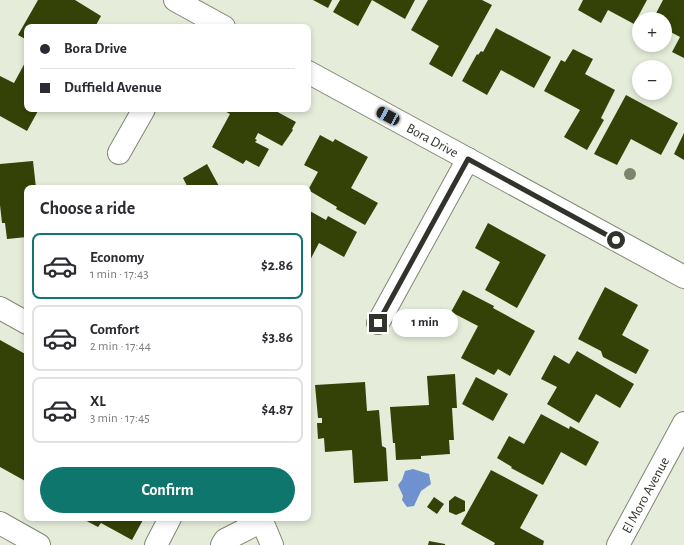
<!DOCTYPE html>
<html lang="en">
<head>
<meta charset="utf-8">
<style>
	:root { --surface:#fff; --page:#f7f7f7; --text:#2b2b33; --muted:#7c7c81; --line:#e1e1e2; --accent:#0f766e }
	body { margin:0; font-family:"Alegreya Sans",sans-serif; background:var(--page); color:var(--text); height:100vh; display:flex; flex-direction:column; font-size:15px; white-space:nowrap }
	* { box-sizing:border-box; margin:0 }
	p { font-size:13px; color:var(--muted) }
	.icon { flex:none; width:22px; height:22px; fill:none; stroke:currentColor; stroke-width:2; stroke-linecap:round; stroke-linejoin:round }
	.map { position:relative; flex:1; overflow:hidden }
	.panel { position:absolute; left:24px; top:185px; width:287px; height:336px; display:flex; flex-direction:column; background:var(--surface); border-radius:8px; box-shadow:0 2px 6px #0003 }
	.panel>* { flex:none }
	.guide { position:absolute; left:24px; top:24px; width:287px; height:88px; border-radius:8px; box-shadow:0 2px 6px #0003; display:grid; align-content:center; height:88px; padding:0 16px; background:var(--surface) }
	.fabs { position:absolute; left:632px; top:12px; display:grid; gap:8px }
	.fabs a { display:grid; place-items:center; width:40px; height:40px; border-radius:50%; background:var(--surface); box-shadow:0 2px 6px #0003; font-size:20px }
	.end { position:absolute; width:18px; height:18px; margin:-9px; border:5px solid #31342c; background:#fff; box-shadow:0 0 0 2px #fff }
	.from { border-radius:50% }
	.bubble { position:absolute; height:28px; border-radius:14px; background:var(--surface); box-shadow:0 2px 6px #0003; font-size:13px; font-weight:700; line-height:28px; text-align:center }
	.car { position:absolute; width:12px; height:24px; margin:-12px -6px; border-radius:5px; box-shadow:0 0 3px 1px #0007; background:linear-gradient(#222 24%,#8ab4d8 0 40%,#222 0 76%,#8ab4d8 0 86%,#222 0) }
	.guide b { display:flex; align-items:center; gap:14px; height:38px; font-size:15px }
	.guide b+b { border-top:1px solid var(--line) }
	.guide i { width:10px; height:10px; background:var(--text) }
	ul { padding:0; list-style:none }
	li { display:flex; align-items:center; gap:12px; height:66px; margin:0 8px 6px; padding:0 8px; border:2px solid var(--line); border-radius:8px }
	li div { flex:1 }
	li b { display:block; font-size:15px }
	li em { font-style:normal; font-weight:700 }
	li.selected { border-color:var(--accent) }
	li>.icon { width:36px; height:36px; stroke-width:1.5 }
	h2 { padding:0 16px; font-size:18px; line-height:48px }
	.button { display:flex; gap:8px; margin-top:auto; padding:8px 16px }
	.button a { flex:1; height:46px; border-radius:24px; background:var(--accent); color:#fff; font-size:16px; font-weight:700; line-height:46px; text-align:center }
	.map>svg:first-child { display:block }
	.water { fill:#7091cf }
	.building { fill:#354207 }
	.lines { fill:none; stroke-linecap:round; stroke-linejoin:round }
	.minor-casing { stroke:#818675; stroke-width:24 }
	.minor { stroke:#fff; stroke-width:22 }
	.tree { fill:#7c846a }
	.route { stroke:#31342c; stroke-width:5 }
	.labels { text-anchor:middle; stroke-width:4; stroke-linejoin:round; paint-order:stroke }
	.street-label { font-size:14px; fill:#31342c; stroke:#f3f9e6 }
</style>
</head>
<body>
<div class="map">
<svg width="684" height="545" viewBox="0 0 684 545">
	<rect width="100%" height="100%" fill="#e5ecd9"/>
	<!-- water -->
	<polygon class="water" points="413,469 429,474 431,484 421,491 414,506 407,507 402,500 403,496 398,485 402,480 405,471"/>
	<!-- building -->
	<g class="building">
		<polygon points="38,0 75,0 101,16 95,27 27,27 27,40 18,35"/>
		<polygon points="313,0 332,0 328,8"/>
		<polygon points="340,0 415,0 405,19 372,0 358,26 333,12"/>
		<polygon points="428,0 482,0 492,5 452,77 429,64 439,46 411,30"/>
		<polygon points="583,0 647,0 634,24 608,10 601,23 578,10"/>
		<polygon points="663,0 684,0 684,58 672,52 680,37 665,29 665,19 653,19"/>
		<polygon points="496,28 551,57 534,88 501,70 487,95 462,81 477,54 478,55 481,51 483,52"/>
		<polygon points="573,49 593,59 585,74 615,90 601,118 604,120 587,150 564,137 580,110 544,91 561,60 565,62"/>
		<polygon points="27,59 27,109 39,109 27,131 0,116 0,76 14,83"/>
		<polygon points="626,95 678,123 661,155 631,139 617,165 594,154"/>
		<polygon points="221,109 272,109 296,122 292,129 293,130 282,146 258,133 255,139 257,140 255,142 269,149 259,167 246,160 243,164 212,147 230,114"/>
		<polygon points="684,133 684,160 674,154"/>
		<polygon points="320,135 333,142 335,139 368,157 351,188 378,203 365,225 336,209 337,207 308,190 318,172 304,165"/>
		<polygon points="33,161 36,188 27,188 27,237 7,239 5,223 2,223 0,205 0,164"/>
		<polygon points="207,164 220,188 188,188 183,178"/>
		<polygon points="308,210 326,220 328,216 357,232 344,257 319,243 308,264"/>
		<polygon points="488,223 546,255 517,308 485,290 500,262 475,248"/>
		<polygon points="605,287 638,305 622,335 649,350 636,374 603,357 601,351 578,339"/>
		<polygon points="463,290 494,306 493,308 535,331 510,376 498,369 494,375 461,358 478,326 451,312"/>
		<polygon points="0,340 27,355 27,482 0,467"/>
		<polygon points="577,351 634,384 620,408 596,394 579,423 547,404 557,387 541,379 554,355 569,364"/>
		<polygon points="455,374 457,408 452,408 454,440 449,440 450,454 421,456 421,459 396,460 395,443 393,443 390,407 429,405 427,376"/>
		<polygon points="476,377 508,394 493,421 462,404"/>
		<polygon points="365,382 367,411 379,410 382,446 386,448 388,481 354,483 352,450 325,452 324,438 318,439 317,423 322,423 322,418 318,418 315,385"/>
		<polygon points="541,414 569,429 570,426 599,442 586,466 561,452 543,485 511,468 512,467 497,458 509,436 524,444"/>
		<polygon points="491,470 538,495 520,528 544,541 543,545 494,545 495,543 461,524"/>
		<polygon points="455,496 465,501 465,511 456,515 449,512 449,501"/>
		<polygon points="434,497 444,504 437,514 427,507"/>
		<polygon points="81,518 144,518 132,540 101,523 98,527"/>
		<polygon points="429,541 445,544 445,545 428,545"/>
	</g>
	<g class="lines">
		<!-- minor casing -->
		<g class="minor-casing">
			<g id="minor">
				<polyline points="175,0 224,27"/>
				<path id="s1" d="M308,72l376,205"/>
				<polyline points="119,153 144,109"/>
				<polyline points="0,308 27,323"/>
				<polyline points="378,323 468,159"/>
				<polyline points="0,523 39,545"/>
				<polyline points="156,545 170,518"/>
				<polyline points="222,545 225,540 262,521 272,545"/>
				<path id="s2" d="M618,545l66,-122"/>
			</g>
		</g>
		<!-- minor -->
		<use href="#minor" class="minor"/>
	</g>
	<!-- trees -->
	<circle class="tree" cx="630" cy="174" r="6"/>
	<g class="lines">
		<!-- route -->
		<polyline class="route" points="378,323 468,159 616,240"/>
	</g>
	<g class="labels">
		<!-- street labels -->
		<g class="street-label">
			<text dy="5" stroke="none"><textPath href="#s1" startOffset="142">Bora Drive</textPath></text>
			<text dy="5" stroke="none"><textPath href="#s2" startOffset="57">El Moro Avenue</textPath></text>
		</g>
	</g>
</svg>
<div class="fabs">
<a>+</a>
<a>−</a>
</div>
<i class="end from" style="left:616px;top:240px"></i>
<i class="end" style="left:378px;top:323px"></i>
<div class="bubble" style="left:392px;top:309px;width:66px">1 min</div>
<i class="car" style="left:388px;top:116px;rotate:298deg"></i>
<div class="guide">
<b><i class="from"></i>Bora Drive</b>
<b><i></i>Duffield Avenue</b>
</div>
<section class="panel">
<h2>Choose a ride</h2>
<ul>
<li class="selected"><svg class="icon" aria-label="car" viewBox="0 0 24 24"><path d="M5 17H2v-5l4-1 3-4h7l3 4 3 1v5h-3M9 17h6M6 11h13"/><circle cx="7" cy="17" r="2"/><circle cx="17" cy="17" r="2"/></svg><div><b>Economy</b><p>1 min · 17:43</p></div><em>$2.86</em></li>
<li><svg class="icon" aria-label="car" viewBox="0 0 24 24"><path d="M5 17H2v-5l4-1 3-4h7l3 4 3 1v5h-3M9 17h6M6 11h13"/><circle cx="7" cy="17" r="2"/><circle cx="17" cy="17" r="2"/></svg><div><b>Comfort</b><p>2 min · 17:44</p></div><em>$3.86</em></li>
<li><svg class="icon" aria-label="car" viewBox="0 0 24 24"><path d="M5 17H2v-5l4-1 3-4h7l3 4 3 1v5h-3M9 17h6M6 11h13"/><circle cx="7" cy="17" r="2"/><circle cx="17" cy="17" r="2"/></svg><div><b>XL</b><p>3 min · 17:45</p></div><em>$4.87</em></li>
</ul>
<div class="button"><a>Confirm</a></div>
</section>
</div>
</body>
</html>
